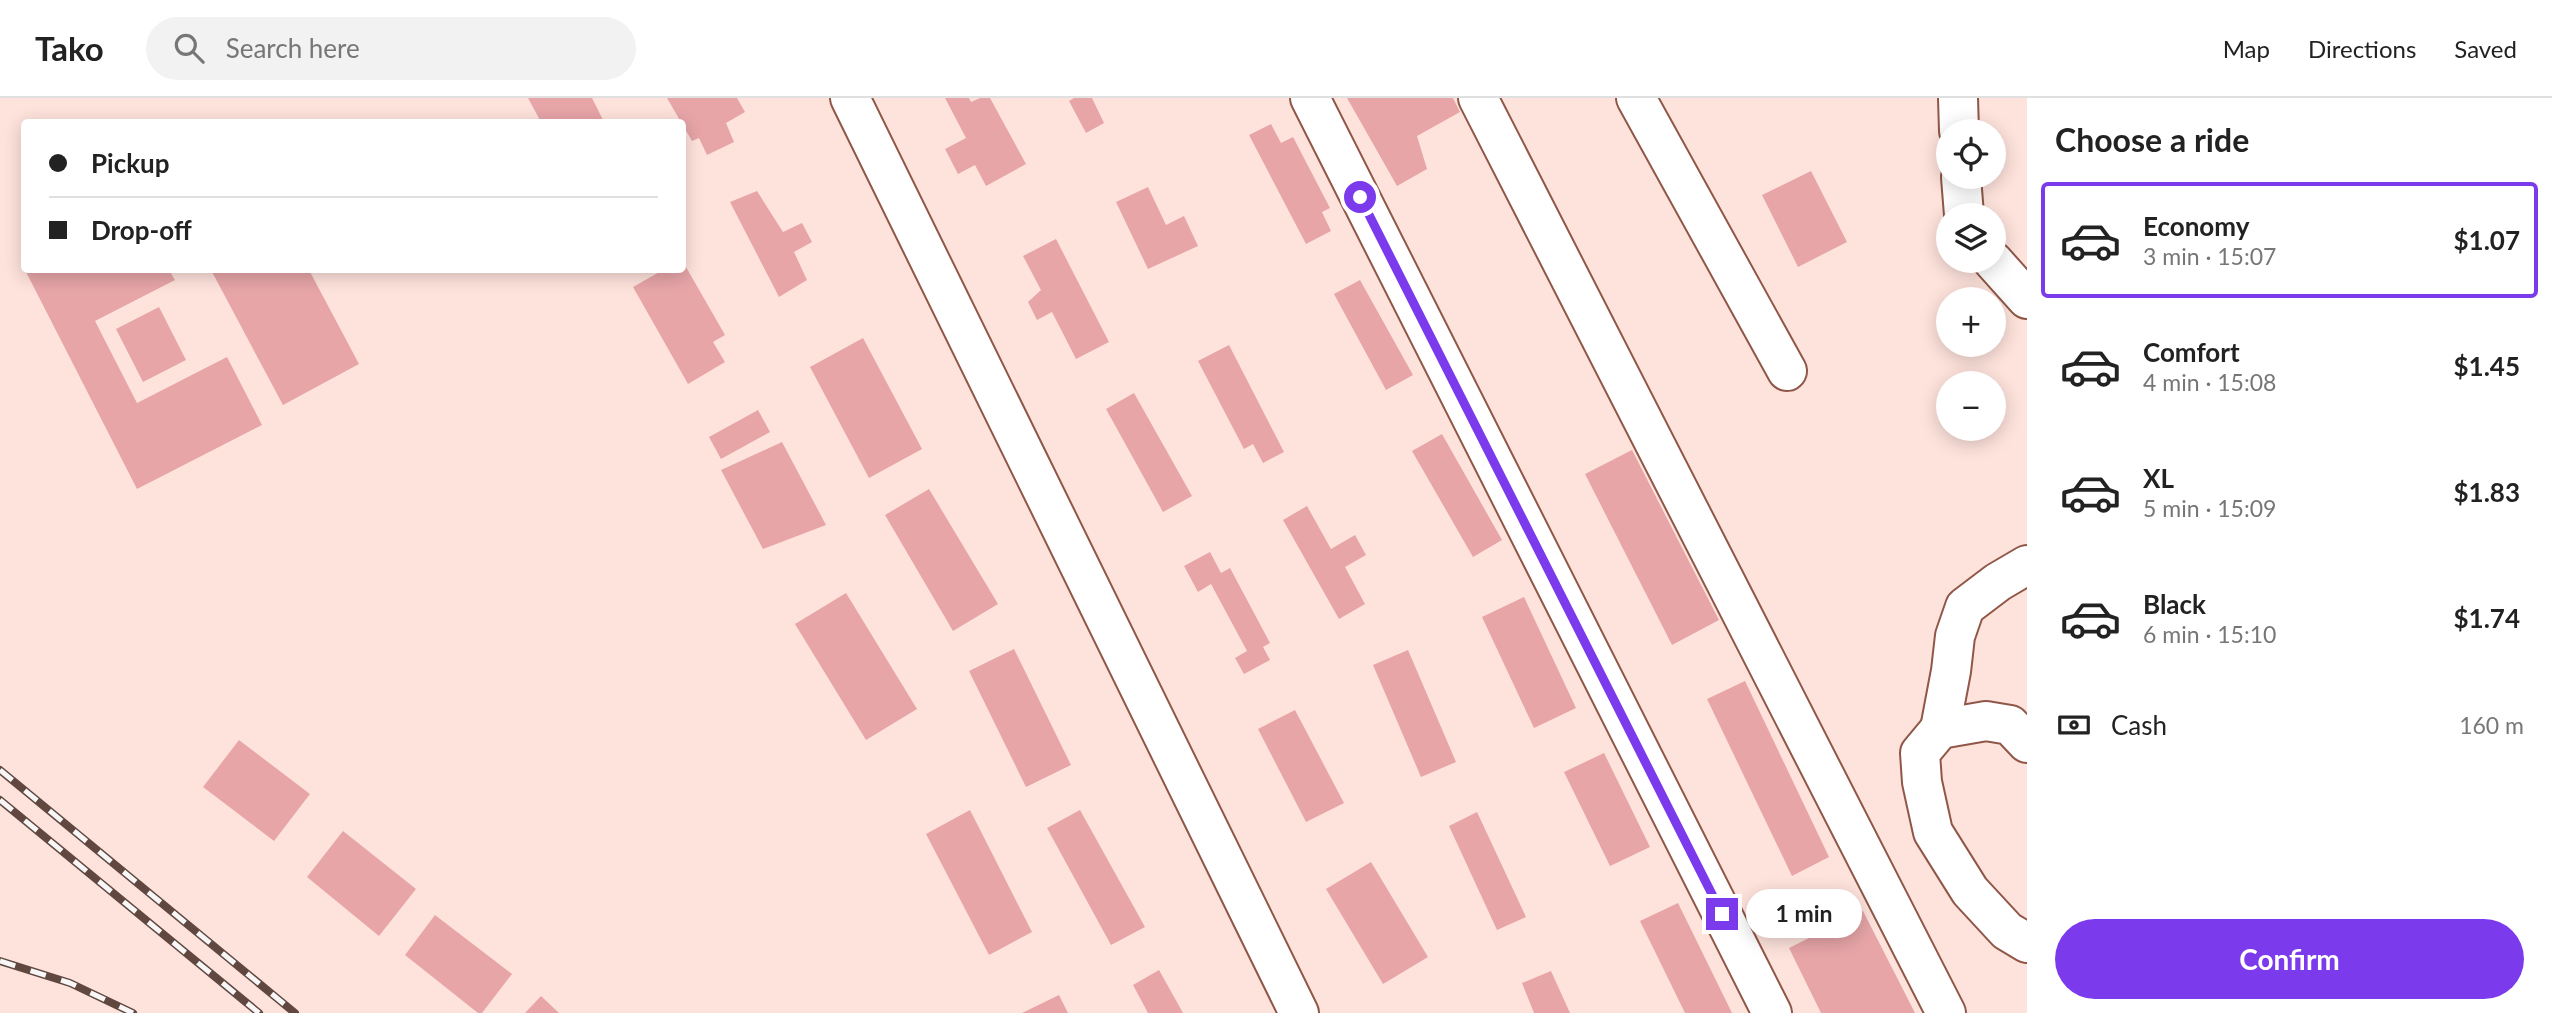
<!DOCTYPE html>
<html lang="en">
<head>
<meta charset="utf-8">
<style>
	:root { --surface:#fff; --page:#f2f2f2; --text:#222; --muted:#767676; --line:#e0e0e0; --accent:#7c3aed }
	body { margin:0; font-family:Lato,sans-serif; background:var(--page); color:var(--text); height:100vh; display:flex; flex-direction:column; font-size:26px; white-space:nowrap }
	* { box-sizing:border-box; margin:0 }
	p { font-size:23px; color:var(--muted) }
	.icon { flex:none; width:38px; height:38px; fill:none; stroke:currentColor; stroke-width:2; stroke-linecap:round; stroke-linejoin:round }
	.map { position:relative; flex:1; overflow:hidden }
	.sheet { display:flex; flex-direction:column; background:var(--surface); width:525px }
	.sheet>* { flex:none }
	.hud { position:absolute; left:21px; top:21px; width:665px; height:154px; border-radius:7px; box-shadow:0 4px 18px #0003; display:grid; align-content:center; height:154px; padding:0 28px; background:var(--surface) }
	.buttons { position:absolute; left:1936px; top:21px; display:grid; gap:14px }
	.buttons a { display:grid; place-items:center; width:70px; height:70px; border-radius:50%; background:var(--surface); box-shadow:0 4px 18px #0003; font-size:35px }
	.end { position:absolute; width:32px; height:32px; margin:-16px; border:9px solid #7c3aed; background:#fff; box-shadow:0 0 0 4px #fff }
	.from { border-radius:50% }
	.bubble { position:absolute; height:49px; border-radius:24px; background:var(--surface); box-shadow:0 4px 18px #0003; font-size:23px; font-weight:700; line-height:49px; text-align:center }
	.hud b { display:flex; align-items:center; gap:24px; height:66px; font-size:26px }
	.hud b+b { border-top:2px solid var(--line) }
	.hud i { width:18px; height:18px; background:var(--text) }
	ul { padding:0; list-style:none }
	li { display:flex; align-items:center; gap:21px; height:116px; margin:0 14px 10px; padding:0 14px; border:4px solid transparent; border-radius:7px }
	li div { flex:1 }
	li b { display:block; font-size:26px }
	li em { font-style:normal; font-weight:700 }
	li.active { border-color:var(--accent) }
	li>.icon { width:63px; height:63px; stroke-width:1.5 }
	h2 { padding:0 28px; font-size:32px; line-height:84px }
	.pay { display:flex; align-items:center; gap:18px; height:77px; padding:0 28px; font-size:26px }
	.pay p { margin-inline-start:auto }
	.primary-button { display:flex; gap:14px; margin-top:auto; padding:14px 28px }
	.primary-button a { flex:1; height:80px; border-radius:42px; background:var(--accent); color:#fff; font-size:28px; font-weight:700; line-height:80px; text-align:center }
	header { display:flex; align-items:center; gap:42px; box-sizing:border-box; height:98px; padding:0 35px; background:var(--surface); border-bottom:2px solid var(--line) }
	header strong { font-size:33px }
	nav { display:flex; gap:38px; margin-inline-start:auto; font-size:24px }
	.search { width:490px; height:63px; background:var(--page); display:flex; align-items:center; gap:18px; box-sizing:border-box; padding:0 24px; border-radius:38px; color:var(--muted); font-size:26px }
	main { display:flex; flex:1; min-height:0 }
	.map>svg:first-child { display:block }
	.building { fill:#e7a5a8 }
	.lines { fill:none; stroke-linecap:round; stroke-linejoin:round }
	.minor-casing { stroke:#905748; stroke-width:42 }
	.minor { stroke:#fff; stroke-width:38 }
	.rail-casing { stroke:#604841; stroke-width:8 }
	.rail { stroke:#f7f7f7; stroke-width:5; stroke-dasharray:16; stroke-linecap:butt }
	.route { stroke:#7c3aed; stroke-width:9 }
</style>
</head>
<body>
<header>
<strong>Tako</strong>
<div class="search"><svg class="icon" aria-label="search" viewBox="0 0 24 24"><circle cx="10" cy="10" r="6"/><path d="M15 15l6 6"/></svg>Search here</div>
<nav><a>Map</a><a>Directions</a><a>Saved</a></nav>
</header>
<main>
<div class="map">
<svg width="2027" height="915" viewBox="0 0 2027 915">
	<rect width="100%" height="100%" fill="#fee3dc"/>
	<!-- building -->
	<g class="building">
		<polygon points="528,0 592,0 604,24 541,24"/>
		<polygon points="667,0 737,0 745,14 726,25 734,44 707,57 699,40 692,43"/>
		<polygon points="945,0 969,0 971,4 980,0 990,0 1026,66 986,88 975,67 958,76 945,51 966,40"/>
		<polygon points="1074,0 1092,0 1104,25 1086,35 1069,3"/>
		<polygon points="1347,0 1453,0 1460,14 1417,38 1427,71 1397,88"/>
		<polygon points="1271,26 1281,45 1293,39 1330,110 1322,114 1331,133 1306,146 1249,37"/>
		<polygon points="1811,73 1847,144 1798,169 1762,97"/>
		<polygon points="1148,89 1166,127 1184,118 1198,148 1148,171 1116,104"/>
		<polygon points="757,93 783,134 802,125 812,144 794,154 807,182 779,199 730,104"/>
		<polygon points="1056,141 1109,244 1076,261 1052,214 1037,222 1028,204 1041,192 1023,158"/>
		<polygon points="682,162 725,237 713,244 725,264 688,286 633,189 663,172 682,172"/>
		<polygon points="25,172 169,172 175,182 95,223 137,305 227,259 262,327 137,391"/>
		<polygon points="211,172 309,172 359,266 283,307"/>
		<polygon points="1360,182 1413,277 1386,292 1334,196"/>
		<polygon points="159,209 186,262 143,284 116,231"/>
		<polygon points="863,240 922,351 869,380 810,269"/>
		<polygon points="1229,247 1284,354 1263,365 1253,346 1244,351 1198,263"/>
		<polygon points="1134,295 1192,398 1163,414 1106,311"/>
		<polygon points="758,312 770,334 721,361 709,339"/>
		<polygon points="1442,336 1502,442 1473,459 1412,353"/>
		<polygon points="782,344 826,427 763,451 721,372"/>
		<polygon points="1632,352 1719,522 1672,547 1585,376"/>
		<polygon points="929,391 998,506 953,533 885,417"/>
		<polygon points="1307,408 1331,451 1355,437 1366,457 1345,469 1365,506 1339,521 1283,422"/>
		<polygon points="1210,454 1221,475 1230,470 1270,545 1263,549 1270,562 1244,576 1235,560 1247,553 1211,486 1198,494 1184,468"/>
		<polygon points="846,495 917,611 866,642 795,526"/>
		<polygon points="1524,499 1576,610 1534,630 1482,519"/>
		<polygon points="1014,551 1071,667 1026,689 969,573"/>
		<polygon points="1408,552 1456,664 1421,679 1373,567"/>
		<polygon points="1745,583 1829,759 1792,778 1707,601"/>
		<polygon points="1295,612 1344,705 1306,724 1258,631"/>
		<polygon points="239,642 310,696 274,743 203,689"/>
		<polygon points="1604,655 1650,749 1610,768 1564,674"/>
		<polygon points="970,712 1032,834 989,857 926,736"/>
		<polygon points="1080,712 1145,829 1111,847 1047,730"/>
		<polygon points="1477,714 1526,819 1497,832 1449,728"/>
		<polygon points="343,733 416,791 379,838 307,779"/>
		<polygon points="1371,764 1428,859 1383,886 1326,791"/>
		<polygon points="1678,805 1732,915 1685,915 1640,823"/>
		<polygon points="1863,813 1915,915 1821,915 1789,850"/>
		<polygon points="435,817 512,876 482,915 478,915 405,857"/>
		<polygon points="1159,872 1183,915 1148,915 1133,887"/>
		<polygon points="1551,873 1570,915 1534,915 1522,885"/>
		<polygon points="1059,897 1068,915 1022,915"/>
		<polygon points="541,898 559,915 525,915"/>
	</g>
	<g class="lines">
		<!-- minor casing -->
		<g class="minor-casing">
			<g id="minor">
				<polyline points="850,0 1299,915"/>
				<polyline points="1310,0 1772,915"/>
				<polyline points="1478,0 1946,915"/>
				<polyline points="1636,0 1787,273"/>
				<polyline points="1958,0 1959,33"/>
				<polyline points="1961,79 1964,117"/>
				<polyline points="1993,163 2027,201"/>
				<polyline points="1940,631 1951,573 1955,538 1965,509 1998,484 2027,467"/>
				<polyline points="2027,645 2010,627 1986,623 1940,631 1920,655 1922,684 1933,734 1970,793 2007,833 2027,845"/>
			</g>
		</g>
		<!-- minor -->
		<use href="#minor" class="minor"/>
		<!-- rail casing -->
		<g class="rail-casing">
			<g id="rail">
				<polyline points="0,672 295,915"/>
				<polyline points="0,702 259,915"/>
				<polyline points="0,863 70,885 133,915"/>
			</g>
		</g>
		<!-- rail -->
		<use href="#rail" class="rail"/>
	</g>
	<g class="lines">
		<!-- route -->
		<polyline class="route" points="1360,99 1722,816"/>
	</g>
</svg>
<div class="buttons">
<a><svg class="icon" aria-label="locate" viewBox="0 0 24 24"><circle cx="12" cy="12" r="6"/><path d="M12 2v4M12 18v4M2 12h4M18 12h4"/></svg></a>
<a><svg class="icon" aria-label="layers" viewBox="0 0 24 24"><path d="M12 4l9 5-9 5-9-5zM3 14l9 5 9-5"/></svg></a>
<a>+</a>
<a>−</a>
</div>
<i class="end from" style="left:1360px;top:99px"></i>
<i class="end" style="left:1722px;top:816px"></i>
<div class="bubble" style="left:1746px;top:791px;width:116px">1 min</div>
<div class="hud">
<b><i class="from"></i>Pickup</b>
<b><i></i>Drop-off</b>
</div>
</div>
<section class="sheet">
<h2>Choose a ride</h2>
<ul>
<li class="active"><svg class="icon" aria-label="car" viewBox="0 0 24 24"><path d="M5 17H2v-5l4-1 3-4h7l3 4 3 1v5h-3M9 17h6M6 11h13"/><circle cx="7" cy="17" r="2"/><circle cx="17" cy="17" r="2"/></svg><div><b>Economy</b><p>3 min · 15:07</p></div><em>$1.07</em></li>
<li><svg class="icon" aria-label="car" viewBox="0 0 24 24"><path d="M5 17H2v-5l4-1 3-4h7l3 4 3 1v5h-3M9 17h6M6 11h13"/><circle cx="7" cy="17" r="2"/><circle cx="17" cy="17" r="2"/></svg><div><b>Comfort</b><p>4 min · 15:08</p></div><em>$1.45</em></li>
<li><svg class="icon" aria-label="car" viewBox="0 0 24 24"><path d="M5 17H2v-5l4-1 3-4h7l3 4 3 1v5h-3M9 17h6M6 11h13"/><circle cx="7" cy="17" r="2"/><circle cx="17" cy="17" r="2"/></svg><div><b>XL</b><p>5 min · 15:09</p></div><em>$1.83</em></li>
<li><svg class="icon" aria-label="car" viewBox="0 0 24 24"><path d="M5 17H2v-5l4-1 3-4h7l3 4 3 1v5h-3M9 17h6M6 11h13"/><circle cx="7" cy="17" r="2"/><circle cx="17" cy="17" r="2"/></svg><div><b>Black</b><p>6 min · 15:10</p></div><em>$1.74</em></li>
</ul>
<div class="pay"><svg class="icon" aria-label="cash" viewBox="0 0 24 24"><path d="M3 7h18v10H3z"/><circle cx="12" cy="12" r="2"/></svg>Cash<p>160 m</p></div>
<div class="primary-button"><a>Confirm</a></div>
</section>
</main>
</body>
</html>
